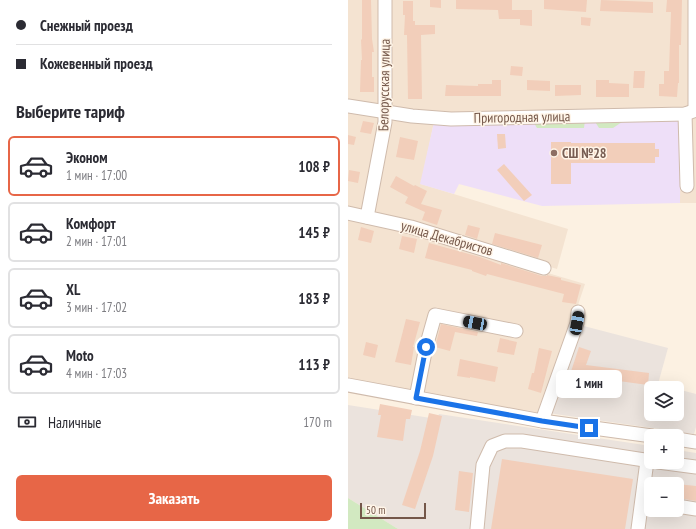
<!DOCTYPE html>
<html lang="ru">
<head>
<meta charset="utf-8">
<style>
	:root { --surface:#fff; --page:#f2f2f3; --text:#2b2b33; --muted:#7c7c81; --line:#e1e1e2; --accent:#e76647 }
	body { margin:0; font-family:"PT Sans Narrow",sans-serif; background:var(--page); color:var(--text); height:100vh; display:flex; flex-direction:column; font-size:15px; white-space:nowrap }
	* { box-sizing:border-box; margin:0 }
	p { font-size:13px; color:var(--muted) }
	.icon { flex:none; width:22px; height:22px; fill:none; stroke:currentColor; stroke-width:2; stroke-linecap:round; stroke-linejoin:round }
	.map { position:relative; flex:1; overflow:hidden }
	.sheet { display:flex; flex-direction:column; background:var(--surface); width:348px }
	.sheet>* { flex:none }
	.guide { display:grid; align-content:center; height:88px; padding:0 16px; background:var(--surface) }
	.controls { position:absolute; left:296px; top:381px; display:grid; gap:8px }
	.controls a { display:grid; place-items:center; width:40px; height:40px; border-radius:6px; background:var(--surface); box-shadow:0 4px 16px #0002; font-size:20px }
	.scale { position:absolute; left:12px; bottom:10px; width:66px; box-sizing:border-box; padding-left:4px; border:2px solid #745749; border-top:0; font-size:11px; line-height:14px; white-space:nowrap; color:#745749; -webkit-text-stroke:3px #fff5e8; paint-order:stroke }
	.end { position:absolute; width:18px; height:18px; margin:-9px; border:5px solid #1a73e8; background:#fff; box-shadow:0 0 0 2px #fff }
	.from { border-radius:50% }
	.bubble { position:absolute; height:28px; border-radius:6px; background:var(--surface); box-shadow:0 4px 16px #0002; font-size:13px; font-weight:600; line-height:28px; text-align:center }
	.car { position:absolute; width:12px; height:24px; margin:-12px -6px; border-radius:5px; box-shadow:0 0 3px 1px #0007; background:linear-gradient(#222 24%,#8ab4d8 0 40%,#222 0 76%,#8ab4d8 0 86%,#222 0) }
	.guide b { display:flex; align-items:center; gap:14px; height:38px; font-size:15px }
	.guide b+b { border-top:1px solid var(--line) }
	.guide i { width:10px; height:10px; background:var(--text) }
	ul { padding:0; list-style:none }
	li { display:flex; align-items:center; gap:12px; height:60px; margin:0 8px 6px; padding:0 8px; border:2px solid var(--line); border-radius:6px }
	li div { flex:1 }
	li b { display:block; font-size:15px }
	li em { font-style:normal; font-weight:600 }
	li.current { border-color:var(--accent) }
	li>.icon { width:36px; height:36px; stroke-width:1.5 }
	h2 { padding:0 16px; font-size:18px; line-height:48px }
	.pay { display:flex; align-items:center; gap:10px; height:44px; padding:0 16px; font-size:15px }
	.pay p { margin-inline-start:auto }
	.action { display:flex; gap:8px; margin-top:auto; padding:8px 16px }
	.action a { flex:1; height:46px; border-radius:6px; background:var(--accent); color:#fff; font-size:16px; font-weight:600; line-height:46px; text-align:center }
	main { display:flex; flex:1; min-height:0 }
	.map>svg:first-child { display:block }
	.residential { fill:#f4e3d1 }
	.industrial { fill:#ebe3dd; fill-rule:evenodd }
	.education { fill:#eedff8 }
	.green { fill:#d2e9c1 }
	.building { fill:#f2ceba }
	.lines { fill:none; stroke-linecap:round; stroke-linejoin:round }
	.minor-casing { stroke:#cfbbac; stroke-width:15 }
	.minor { stroke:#fff; stroke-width:13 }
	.route { stroke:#1a73e8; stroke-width:5 }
	.education-dot { fill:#8d6e63; stroke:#fff5e8; stroke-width:1.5 }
	.labels { text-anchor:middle; stroke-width:3; stroke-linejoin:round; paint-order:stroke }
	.street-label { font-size:14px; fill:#745749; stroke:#fff5e8 }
	.education-label { font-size:14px; font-weight:bold; fill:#785e54; stroke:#fff5e8; text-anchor:start }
</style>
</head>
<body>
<main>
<section class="sheet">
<div class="guide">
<b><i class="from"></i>Снежный проезд</b>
<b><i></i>Кожевенный проезд</b>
</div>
<h2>Выберите тариф</h2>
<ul>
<li class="current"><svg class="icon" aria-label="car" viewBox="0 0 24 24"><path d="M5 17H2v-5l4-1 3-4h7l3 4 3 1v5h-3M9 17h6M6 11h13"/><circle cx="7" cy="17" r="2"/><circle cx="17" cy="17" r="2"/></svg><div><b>Эконом</b><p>1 мин · 17:00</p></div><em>108 ₽</em></li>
<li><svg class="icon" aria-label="car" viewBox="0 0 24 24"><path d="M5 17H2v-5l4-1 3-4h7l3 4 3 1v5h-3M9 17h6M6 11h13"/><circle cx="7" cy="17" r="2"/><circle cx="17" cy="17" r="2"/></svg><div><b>Комфорт</b><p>2 мин · 17:01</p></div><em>145 ₽</em></li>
<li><svg class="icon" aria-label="car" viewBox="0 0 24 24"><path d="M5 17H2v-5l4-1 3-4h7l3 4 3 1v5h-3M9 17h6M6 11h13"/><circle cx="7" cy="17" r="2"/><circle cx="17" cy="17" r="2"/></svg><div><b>XL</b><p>3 мин · 17:02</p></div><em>183 ₽</em></li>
<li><svg class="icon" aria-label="car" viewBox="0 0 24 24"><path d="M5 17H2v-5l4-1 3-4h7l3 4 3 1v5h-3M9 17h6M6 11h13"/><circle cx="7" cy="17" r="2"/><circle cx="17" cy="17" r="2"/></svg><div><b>Moto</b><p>4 мин · 17:03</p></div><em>113 ₽</em></li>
</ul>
<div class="pay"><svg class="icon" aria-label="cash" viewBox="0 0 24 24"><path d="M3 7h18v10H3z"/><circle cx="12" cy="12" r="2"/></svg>Наличные<p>170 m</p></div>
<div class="action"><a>Заказать</a></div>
</section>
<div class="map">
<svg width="348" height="529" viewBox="0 0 348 529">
	<rect width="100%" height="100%" fill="#fcf1e2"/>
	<!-- residential -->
	<g class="residential">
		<polygon points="0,0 33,0 31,104 29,106 0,104"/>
		<polygon points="39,0 343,0 344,103 340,108 102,114 45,108 42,104"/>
		<polygon points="0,109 32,116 17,215 0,211"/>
		<polygon points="347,115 348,115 348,203 332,203 332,186 341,186 340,126"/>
		<polygon points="52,119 86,122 73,184 220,229 209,269 64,225 26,218 42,124 46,120"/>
		<polygon points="0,218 91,241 237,284 193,416 0,379"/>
	</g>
	<!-- industrial -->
	<g class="industrial">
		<polygon points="232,325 320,348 310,384 325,388 303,388 303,414 329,414 329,389 348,394 348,427 346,434 200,413"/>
		<path d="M0,405l89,14 2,-5 212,32v16h26v-12l19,3v76h-298l-50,-31zM303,484h26v26h-26z"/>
	</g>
	<!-- education -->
	<polygon class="education" points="333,118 332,203 194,206 111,184 106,194 72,184 86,122"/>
	<!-- green -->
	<g class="green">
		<polygon points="280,118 265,128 251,128 246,120"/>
		<polygon points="237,120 236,128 189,128 186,123"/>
		<polygon points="0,498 50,529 0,529"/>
	</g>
	<!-- building -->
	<g class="building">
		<polygon points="14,0 23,0 24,39 26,52 24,52 24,77 26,77 26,92 12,92 13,60 14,60 13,40 14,39"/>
		<polygon points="82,0 93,0 93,8 82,7"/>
		<polygon points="108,0 164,0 164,10 184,10 184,26 172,25 172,19 151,19 150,10 108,9"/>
		<polygon points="196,0 239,0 238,12 196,9"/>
		<polygon points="253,0 305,2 305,13 252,11"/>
		<polygon points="319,0 334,0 333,45 331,45 331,83 330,83 329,97 311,96 311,84 316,84 316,71 321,71 323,12 318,12"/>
		<polygon points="55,1 65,1 65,21 67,21 67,25 87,25 87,34 73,35 74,99 60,99 59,35 56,35 57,15 55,15"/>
		<polygon points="233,17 243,18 242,26 233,25"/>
		<polygon points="163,66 175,67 174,76 162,75"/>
		<polygon points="286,71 297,71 296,88 285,88"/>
		<polygon points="144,80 153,80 153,96 97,96 98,85 130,86 130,84 144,84"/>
		<polygon points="179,80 202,81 202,91 179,90"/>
		<polygon points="248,80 261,80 261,83 281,84 281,97 248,97"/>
		<polygon points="207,85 233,85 233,95 207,96"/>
		<polygon points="15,121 26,123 23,134 12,132"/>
		<polygon points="149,134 157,134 158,148 150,149"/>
		<polygon points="0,135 8,137 6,145 0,144"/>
		<polygon points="52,137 70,141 66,160 48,157"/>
		<polygon points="203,142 223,142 223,143 307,143 307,149 311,149 311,157 307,157 307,163 223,163 223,184 203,184"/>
		<polygon points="156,164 184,195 176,201 149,170"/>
		<polygon points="1,170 12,172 10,183 0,181"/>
		<polygon points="48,176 66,186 67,185 79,191 73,204 94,210 89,225 74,220 77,212 57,203 60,197 42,187"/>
		<polygon points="120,225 132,228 129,239 117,235"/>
		<polygon points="13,227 26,231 23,243 10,240"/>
		<polygon points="147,233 194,245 190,258 144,244"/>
		<polygon points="54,236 69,239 66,253 51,249"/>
		<polygon points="81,243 132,257 153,265 153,263 194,276 199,276 199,275 213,278 213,280 233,285 228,304 214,302 216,294 139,274 138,276 124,271 124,270 77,258"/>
		<polygon points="58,319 72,322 65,347 66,347 63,365 47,362"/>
		<polygon points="93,324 130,332 129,336 107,332 102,351 87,347"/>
		<polygon points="152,338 169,342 166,355 149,352"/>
		<polygon points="18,342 30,345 27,358 15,355"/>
		<polygon points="231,347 243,351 238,365 301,373 300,385 234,376 228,397 216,393"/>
		<polygon points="191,348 204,351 193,393 180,389 184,373 186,373"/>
		<polygon points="112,359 150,367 147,382 122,377 122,378 109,376"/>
		<polygon points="32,404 64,410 62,419 58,419 55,441 29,437 33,415 30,415"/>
		<polygon points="81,413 94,416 85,456 67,509 54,505 72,451"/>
		<polygon points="154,459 285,479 277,529 143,529"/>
		<polygon points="111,471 125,473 121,512 107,510"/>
		<polygon points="329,484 348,486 348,501 329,498"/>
	</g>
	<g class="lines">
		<!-- minor casing -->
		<g class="minor-casing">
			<g id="minor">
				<polyline points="347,0 347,110"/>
				<polyline points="0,106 64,116 103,119 337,114 348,110"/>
				<polyline points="337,114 339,186"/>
				<polyline points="0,213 63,227 196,268"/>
				<polyline points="19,217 37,122 37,0"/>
				<polyline points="0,385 194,421 304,436"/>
				<polyline points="68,398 78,347 87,315 168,331"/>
				<polyline points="194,421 229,323 230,312"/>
				<polyline points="329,439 348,442"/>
				<polyline points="310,462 348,467"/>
				<polyline points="329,506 348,509"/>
				<polyline points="129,529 135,465 144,446 157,441 174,441 303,461"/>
				<polyline points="290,529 299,461"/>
			</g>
		</g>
		<!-- minor -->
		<use href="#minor" class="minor"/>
	</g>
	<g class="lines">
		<!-- route -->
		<polyline class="route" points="78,347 68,398 194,421 241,428"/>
	</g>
	<!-- markers -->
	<circle class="education-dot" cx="206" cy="153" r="4"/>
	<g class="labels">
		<!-- street labels -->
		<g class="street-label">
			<text transform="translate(36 85) rotate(-89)" y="5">Белорусская улица</text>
			<text transform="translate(174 117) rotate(-1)" y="5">Пригородная улица</text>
			<text transform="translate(99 238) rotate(16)" y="5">улица Декабристов</text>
		</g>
		<!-- education labels -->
		<g class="education-label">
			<text x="214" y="158">СШ №28</text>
		</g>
	</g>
</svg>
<div class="controls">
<a><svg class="icon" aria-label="layers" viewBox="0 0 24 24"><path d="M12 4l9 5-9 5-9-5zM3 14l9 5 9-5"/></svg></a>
<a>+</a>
<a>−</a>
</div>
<div class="scale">50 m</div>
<i class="end from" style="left:78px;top:347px"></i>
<i class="end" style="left:241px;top:428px"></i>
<div class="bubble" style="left:208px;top:370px;width:66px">1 мин</div>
<i class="car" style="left:127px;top:323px;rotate:281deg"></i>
<i class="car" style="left:229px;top:323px;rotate:10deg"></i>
</div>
</main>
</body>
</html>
